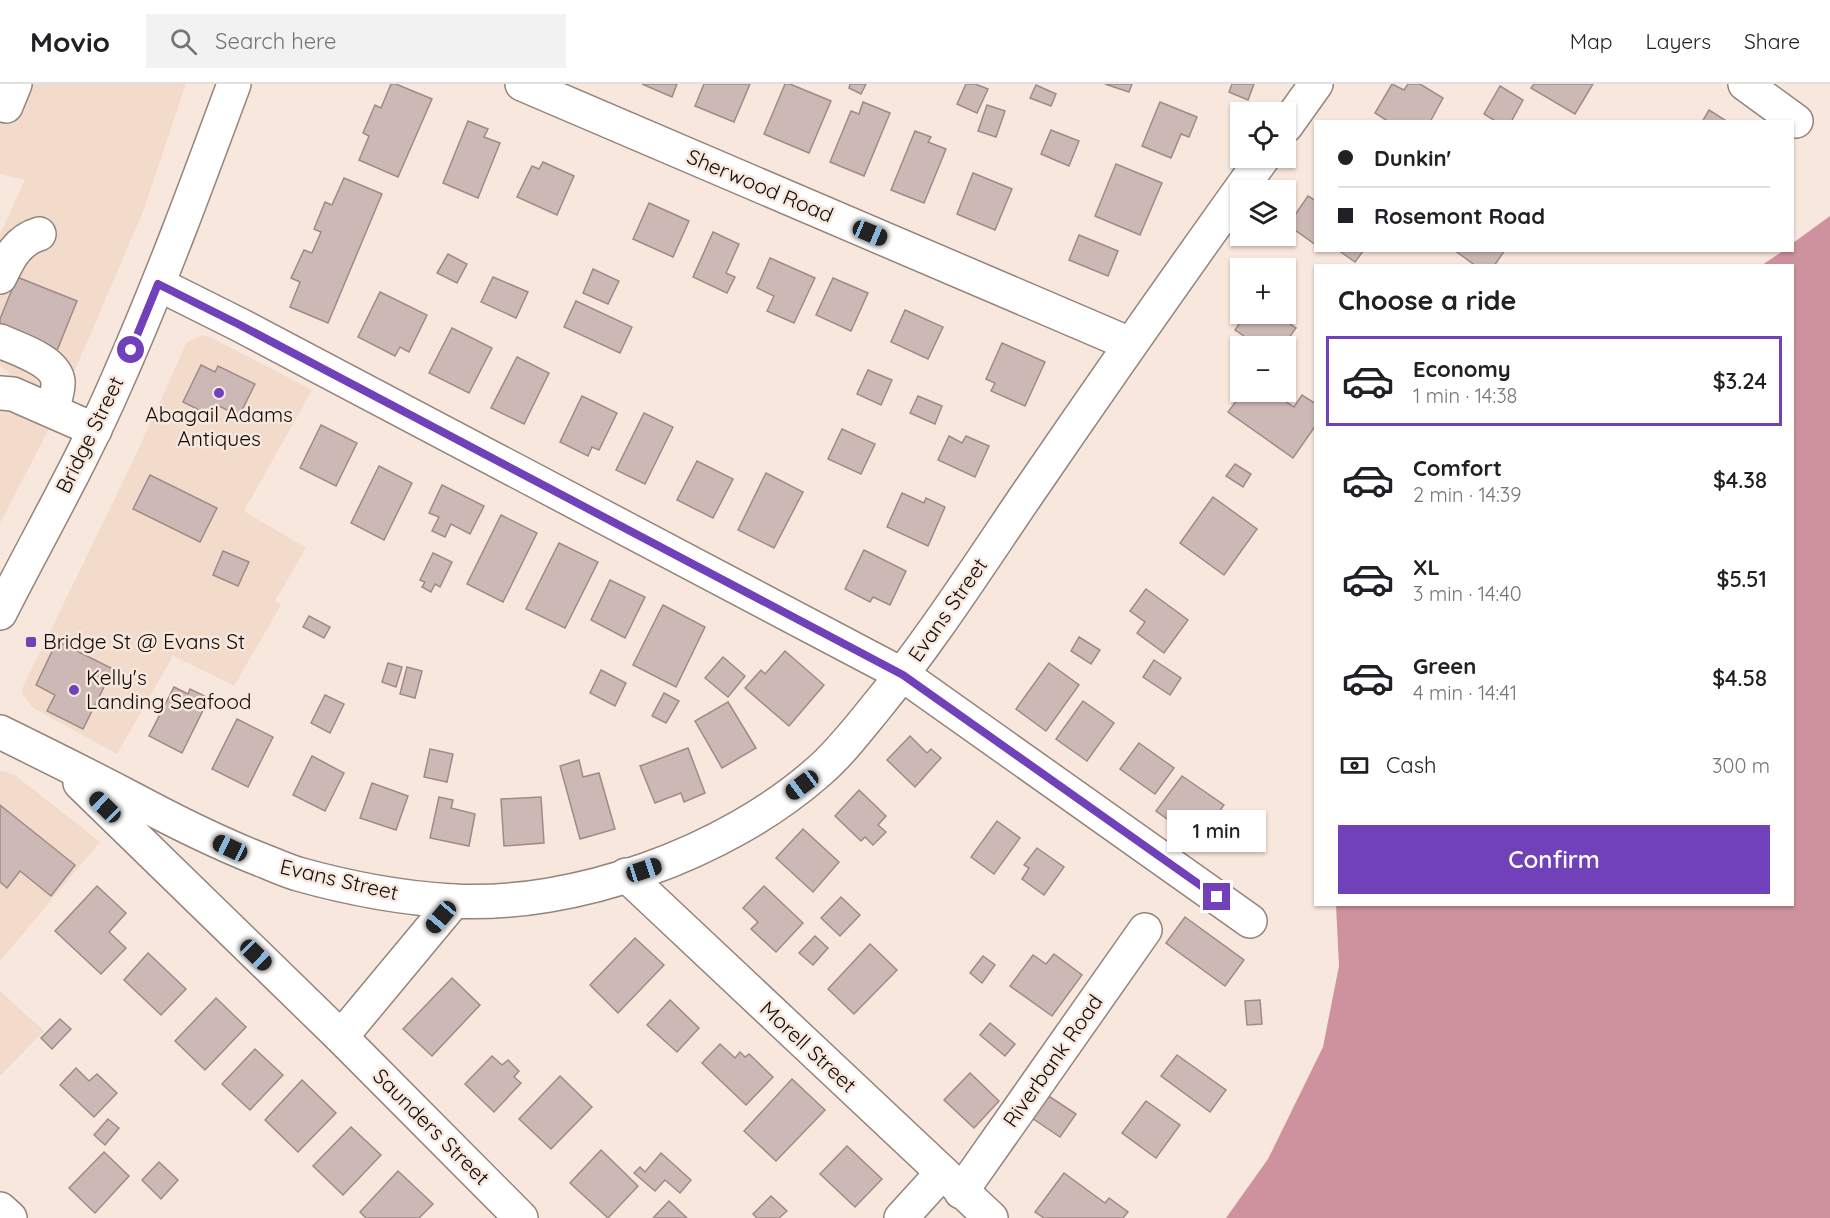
<!DOCTYPE html>
<html lang="en">
<head>
<meta charset="utf-8">
<style>
	:root { --surface:#fff; --page:#f2f2f2; --text:#202124; --muted:#757577; --line:#e0e0e0; --accent:#7141b9 }
	body { margin:0; font-family:Quicksand,sans-serif; background:var(--page); color:var(--text); height:100vh; display:flex; flex-direction:column; font-size:22px; white-space:nowrap }
	* { box-sizing:border-box; margin:0 }
	p { font-size:20px; color:var(--muted) }
	.icon { flex:none; width:33px; height:33px; fill:none; stroke:currentColor; stroke-width:2; stroke-linecap:round; stroke-linejoin:round }
	.map { position:relative; flex:1; overflow:hidden }
	.details { position:absolute; left:1314px; top:180px; width:480px; height:642px; display:flex; flex-direction:column; background:var(--surface); border-radius:0px; box-shadow:0 2px 4px #0004 }
	.details>* { flex:none }
	.top-card { position:absolute; left:1314px; top:36px; width:480px; height:132px; border-radius:0px; box-shadow:0 2px 4px #0004; display:grid; align-content:center; height:132px; padding:0 24px; background:var(--surface) }
	.fabs { position:absolute; left:1230px; top:18px; display:grid; gap:12px }
	.fabs a { display:grid; place-items:center; width:66px; height:66px; border-radius:0px; background:var(--surface); box-shadow:0 2px 4px #0004; font-size:30px }
	.end { position:absolute; width:27px; height:27px; margin:-14px; border:8px solid #7141b9; background:#fff; box-shadow:0 0 0 3px #fff }
	.from { border-radius:50% }
	.bubble { position:absolute; height:42px; border-radius:0px; background:var(--surface); box-shadow:0 2px 4px #0004; font-size:20px; font-weight:600; line-height:42px; text-align:center }
	.car { position:absolute; width:18px; height:36px; margin:-18px -9px; border-radius:8px; box-shadow:0 0 4px 2px #0007; background:linear-gradient(#222 24%,#8ab4d8 0 40%,#222 0 76%,#8ab4d8 0 86%,#222 0) }
	.top-card b { display:flex; align-items:center; gap:21px; height:57px; font-size:22px }
	.top-card b+b { border-top:2px solid var(--line) }
	.top-card i { width:15px; height:15px; background:var(--text) }
	ul { padding:0; list-style:none }
	li { display:flex; align-items:center; gap:18px; height:90px; margin:0 12px 9px; padding:0 12px; border:3px solid transparent; border-radius:0px }
	li div { flex:1 }
	li b { display:block; font-size:22px }
	li em { font-style:normal; font-weight:600 }
	li.on { border-color:var(--accent) }
	li>.icon { width:54px; height:54px; stroke-width:1.5 }
	h2 { padding:0 24px; font-size:27px; line-height:72px }
	.pay { display:flex; align-items:center; gap:15px; height:66px; padding:0 24px; font-size:22px }
	.pay p { margin-inline-start:auto }
	.primary-button { display:flex; gap:12px; margin-top:auto; padding:12px 24px }
	.primary-button a { flex:1; height:69px; border-radius:0px; background:var(--accent); color:#fff; font-size:24px; font-weight:600; line-height:69px; text-align:center }
	header { display:flex; align-items:center; gap:36px; box-sizing:border-box; height:84px; padding:0 30px; background:var(--surface); border-bottom:2px solid var(--line) }
	header strong { font-size:28px }
	nav { display:flex; gap:33px; margin-inline-start:auto; font-size:21px }
	.search { width:420px; height:54px; background:var(--page); display:flex; align-items:center; gap:15px; box-sizing:border-box; padding:0 21px; border-radius:0px; color:var(--muted); font-size:22px }
	.map>svg:first-child { display:block }
	.built { fill:#f3dbcc }
	.water { fill:#cd929d }
	.building { fill:#ccb9b5; stroke:#9e8b88; stroke-width:1.5 }
	.lines { fill:none; stroke-linecap:round; stroke-linejoin:round }
	.minor-casing { stroke:#94847b; stroke-width:36 }
	.major-casing { stroke:#94847b; stroke-width:36 }
	.minor { stroke:#fff; stroke-width:33 }
	.major { stroke:#fff; stroke-width:33 }
	.route { stroke:#7141b9; stroke-width:8 }
	.poi-dot { fill:#7141b9; stroke:#f8e7dc; stroke-width:2 }
	.labels { text-anchor:middle; stroke-width:5; stroke-linejoin:round; paint-order:stroke }
	.street-label { font-size:21px; fill:#0f0a07; stroke:#f8e7dc }
	.poi-label { font-size:21px; fill:#0f0a07; stroke:#f8e7dc; text-anchor:start }
</style>
</head>
<body>
<header>
<strong>Movio</strong>
<div class="search"><svg class="icon" aria-label="search" viewBox="0 0 24 24"><circle cx="10" cy="10" r="6"/><path d="M15 15l6 6"/></svg>Search here</div>
<nav><a>Map</a><a>Layers</a><a>Share</a></nav>
</header>
<div class="map">
<svg width="1830" height="1134" viewBox="0 0 1830 1134">
	<rect width="100%" height="100%" fill="#f8e7dc"/>
	<!-- built -->
	<g class="built">
		<polygon points="0,0 186,0 144,125 97,235 49,345 0,439 0,312 10,289 0,282 0,150 25,96 0,90"/>
		<polygon points="203,251 210,253 312,306 244,427 306,464 275,517 281,521 234,602 173,572 117,670 33,624 23,611 22,605 134,375 187,258"/>
		<polygon points="0,686 16,692 100,758 0,877"/>
		<polygon points="0,907 44,947 0,992"/>
	</g>
	<!-- water -->
	<polygon class="water" points="1830,132 1830,1134 1226,1134 1268,1075 1323,963 1339,882 1336,821 1792,820 1792,182 1762,181 1783,167 1792,166 1793,159"/>
	<!-- building -->
	<g class="building">
		<polygon points="391,0 396,0 432,15 398,93 359,76 369,52 363,49 375,21 381,24"/>
		<polygon points="642,0 677,0 672,13"/>
		<polygon points="704,0 750,0 734,38 695,22"/>
		<polygon points="785,0 790,0 831,17 809,69 764,50"/>
		<polygon points="850,0 866,0 861,10 849,4"/>
		<polygon points="966,0 975,0 988,5 977,29 957,20"/>
		<polygon points="1105,0 1132,0 1129,8"/>
		<polygon points="1232,0 1254,0 1248,16 1229,8"/>
		<polygon points="1392,0 1404,6 1408,0 1420,0 1443,14 1430,38 1389,38 1375,29"/>
		<polygon points="1534,0 1593,0 1575,30 1531,4"/>
		<polygon points="1036,1 1056,10 1051,22 1030,14"/>
		<polygon points="1500,2 1523,16 1511,38 1497,38 1484,30"/>
		<polygon points="863,18 890,29 864,92 830,78 851,27 859,30"/>
		<polygon points="1160,18 1197,33 1189,53 1181,50 1171,74 1142,62"/>
		<polygon points="987,21 1005,27 996,53 978,47"/>
		<polygon points="1709,26 1728,38 1702,38"/>
		<polygon points="468,37 488,45 484,53 500,59 478,114 443,99"/>
		<polygon points="1051,46 1079,57 1069,82 1041,70"/>
		<polygon points="915,47 931,53 928,58 946,65 924,119 891,106"/>
		<polygon points="543,78 574,92 557,131 517,113 532,82 539,85"/>
		<polygon points="1116,80 1162,99 1140,151 1095,132"/>
		<polygon points="973,89 1012,105 995,146 957,130"/>
		<polygon points="344,94 382,110 328,239 290,223 300,198 291,194 304,166 312,169 321,148 314,145 325,118 332,121"/>
		<polygon points="1308,112 1316,117 1316,161 1288,141"/>
		<polygon points="649,119 689,137 673,173 633,155"/>
		<polygon points="713,148 739,160 726,189 735,193 727,209 693,193"/>
		<polygon points="1079,151 1118,167 1108,192 1069,176"/>
		<polygon points="1338,166 1364,166 1355,178"/>
		<polygon points="1454,166 1505,166 1494,182 1476,182"/>
		<polygon points="448,170 467,180 457,199 437,189"/>
		<polygon points="770,174 815,194 794,239 767,227 774,212 757,204"/>
		<polygon points="593,185 619,197 608,220 583,209"/>
		<polygon points="17,193 77,217 56,269 0,246 0,235"/>
		<polygon points="493,193 528,208 516,234 481,218"/>
		<polygon points="833,194 868,209 851,247 816,231"/>
		<polygon points="380,208 427,231 409,268 400,263 395,272 358,253"/>
		<polygon points="576,217 632,243 620,269 564,243"/>
		<polygon points="905,226 943,243 928,275 891,258"/>
		<polygon points="1246,230 1275,230 1296,244 1283,262 1259,262 1235,246"/>
		<polygon points="452,244 492,264 469,309 429,289"/>
		<polygon points="1002,259 1045,278 1025,322 991,307 995,299 986,295"/>
		<polygon points="517,273 549,289 524,340 491,324"/>
		<polygon points="201,281 215,288 218,282 255,300 239,332 217,321 211,332 183,318"/>
		<polygon points="868,286 892,296 881,321 857,310"/>
		<polygon points="1243,308 1271,308 1294,323 1302,311 1316,320 1316,341 1293,374 1228,328"/>
		<polygon points="582,312 617,329 599,366 592,363 588,372 560,358"/>
		<polygon points="918,312 942,322 935,340 910,329"/>
		<polygon points="644,329 673,343 645,400 616,386"/>
		<polygon points="321,341 357,359 336,402 300,384"/>
		<polygon points="842,345 875,360 861,390 828,375"/>
		<polygon points="949,352 962,359 966,352 989,362 975,393 938,376"/>
		<polygon points="697,377 733,395 713,434 677,416"/>
		<polygon points="1235,380 1251,390 1243,403 1226,392"/>
		<polygon points="379,382 412,399 384,456 351,439"/>
		<polygon points="766,389 803,408 774,464 738,446"/>
		<polygon points="150,391 217,424 200,458 133,425"/>
		<polygon points="442,401 484,422 470,450 451,440 445,453 432,447 439,433 429,429"/>
		<polygon points="902,409 924,419 926,414 945,423 928,462 887,443"/>
		<polygon points="1213,413 1257,445 1224,491 1180,459"/>
		<polygon points="501,431 537,449 503,518 467,500"/>
		<polygon points="559,459 598,478 565,544 526,525"/>
		<polygon points="864,466 906,487 890,521 873,513 870,518 845,505"/>
		<polygon points="223,467 249,478 238,502 213,491"/>
		<polygon points="433,469 452,478 440,503 435,500 431,508 422,503 425,498 420,496"/>
		<polygon points="610,496 645,513 625,554 591,536"/>
		<polygon points="1146,505 1188,536 1164,569 1137,549 1145,538 1130,527"/>
		<polygon points="663,521 705,543 676,603 633,581"/>
		<polygon points="309,532 330,543 324,554 303,543"/>
		<polygon points="1079,553 1100,566 1091,580 1071,567"/>
		<polygon points="57,557 113,585 83,645 47,627 55,611 36,601"/>
		<polygon points="785,567 824,601 789,642 745,604 761,586 765,590"/>
		<polygon points="723,573 745,592 728,613 705,594"/>
		<polygon points="1154,576 1181,594 1170,611 1143,593"/>
		<polygon points="388,579 402,583 396,603 382,598"/>
		<polygon points="1049,579 1079,601 1046,647 1016,625"/>
		<polygon points="407,583 422,587 415,614 400,610"/>
		<polygon points="601,586 626,599 615,622 590,609"/>
		<polygon points="174,603 188,610 190,605 209,614 182,669 149,652"/>
		<polygon points="664,609 679,617 666,639 652,632"/>
		<polygon points="325,611 344,620 330,649 311,639"/>
		<polygon points="1083,617 1114,639 1087,677 1056,655"/>
		<polygon points="728,618 756,664 722,684 695,637"/>
		<polygon points="237,635 273,653 248,703 212,685"/>
		<polygon points="910,652 927,669 931,665 941,674 915,703 887,676"/>
		<polygon points="1139,659 1174,684 1155,710 1120,685"/>
		<polygon points="688,664 705,709 684,718 681,709 655,719 640,682"/>
		<polygon points="430,665 453,670 447,698 424,693"/>
		<polygon points="312,672 344,689 325,727 293,711"/>
		<polygon points="579,676 583,693 599,689 615,745 580,755 560,682"/>
		<polygon points="1182,692 1224,721 1198,757 1156,727"/>
		<polygon points="372,699 408,712 396,746 360,734"/>
		<polygon points="859,706 886,732 878,741 886,748 873,761 865,753 861,757 835,732"/>
		<polygon points="439,713 453,716 451,724 475,730 469,762 430,754"/>
		<polygon points="541,713 544,759 504,762 501,715"/>
		<polygon points="0,721 75,781 51,812 20,787 7,804 0,798"/>
		<polygon points="997,737 1020,754 994,790 971,773"/>
		<polygon points="803,745 839,778 813,808 776,774"/>
		<polygon points="1037,764 1064,783 1044,811 1022,795 1029,784 1024,781"/>
		<polygon points="97,802 126,829 109,848 126,864 101,890 55,847"/>
		<polygon points="764,802 803,839 776,868 751,845 758,838 743,824"/>
		<polygon points="841,813 860,831 840,852 821,834"/>
		<polygon points="1185,833 1244,876 1225,902 1166,859"/>
		<polygon points="815,852 828,864 813,881 799,869"/>
		<polygon points="635,854 664,881 618,929 590,901"/>
		<polygon points="870,860 897,886 854,930 828,905"/>
		<polygon points="148,869 186,905 161,931 124,896"/>
		<polygon points="1054,870 1082,891 1052,932 1010,902 1033,871 1046,880"/>
		<polygon points="983,872 995,881 982,899 970,889"/>
		<polygon points="452,894 480,921 432,972 403,945"/>
		<polygon points="216,914 246,943 205,986 175,957"/>
		<polygon points="670,916 699,944 677,968 647,941"/>
		<polygon points="1260,916 1262,940 1247,941 1245,917"/>
		<polygon points="60,935 71,945 52,965 41,954"/>
		<polygon points="990,939 1015,960 1005,972 980,951"/>
		<polygon points="720,960 735,974 740,968 745,973 749,970 773,993 746,1021 702,979"/>
		<polygon points="255,965 283,991 250,1026 222,1000"/>
		<polygon points="1177,971 1226,1006 1210,1028 1161,992"/>
		<polygon points="492,972 502,981 508,976 519,987 514,993 521,999 494,1028 465,1000"/>
		<polygon points="76,984 89,997 97,990 117,1009 94,1033 60,1001"/>
		<polygon points="970,989 999,1017 974,1044 944,1016"/>
		<polygon points="560,992 592,1023 551,1065 519,1035"/>
		<polygon points="792,995 825,1026 776,1077 744,1047"/>
		<polygon points="302,996 336,1029 298,1068 265,1036"/>
		<polygon points="1047,1011 1076,1030 1060,1053 1032,1034"/>
		<polygon points="1146,1017 1180,1041 1156,1074 1122,1049"/>
		<polygon points="108,1035 119,1044 105,1061 94,1051"/>
		<polygon points="351,1043 381,1071 343,1111 313,1082"/>
		<polygon points="847,1062 882,1095 855,1123 820,1090"/>
		<polygon points="601,1066 638,1102 608,1134 570,1099"/>
		<polygon points="104,1068 129,1092 95,1129 69,1104"/>
		<polygon points="661,1069 691,1096 680,1109 665,1096 655,1107 634,1089 640,1083 645,1088"/>
		<polygon points="159,1078 178,1096 161,1115 142,1096"/>
		<polygon points="398,1087 433,1120 419,1134 366,1134 360,1128"/>
		<polygon points="1064,1089 1105,1119 1109,1114 1128,1128 1123,1134 1044,1134 1035,1128"/>
		<polygon points="771,1112 787,1127 779,1134 757,1134 753,1130"/>
		<polygon points="669,1117 687,1134 653,1134"/>
	</g>
	<g class="lines">
		<!-- minor casing -->
		<g class="minor-casing">
			<g id="minor">
				<polyline points="522,0 1130,260"/>
				<polyline points="1745,0 1796,37"/>
				<polyline points="6,22 15,0"/>
				<polyline points="1286,42 1316,0"/>
				<path d="M0,193c9,-19 18,-37 39,-43"/>
				<polyline points="158,200 240,241 903,591 1250,837"/>
				<path d="M0,257c17,8 55,19 58,40 1,9 -4,21 -6,29"/>
				<polyline points="0,309 13,310 95,346"/>
				<path d="M0,648c45,22 89,44 133,67 41,22 83,43 126,60 13,5 26,11 39,15 50,14 102,24 154,27 123,7 274,-48 366,-129 20,-17 38,-40 55,-61 56,-68 104,-143 153,-215 78,-114 157,-227 237,-338"/>
				<polyline points="80,699 341,953 521,1134"/>
				<polyline points="626,791 991,1134"/>
				<polyline points="341,953 454,817"/>
				<polyline points="961,1108 1145,846"/>
				<polyline points="0,1125 10,1134"/>
				<polyline points="901,1134 942,1089"/>
			</g>
		</g>
		<!-- major casing -->
		<g class="major-casing">
			<path id="major" d="M0,529c39,-77 83,-153 117,-232 43,-97 80,-197 117,-297"/>
		</g>
		<!-- minor -->
		<use href="#minor" class="minor"/>
		<!-- major -->
		<use href="#major" class="major"/>
	</g>
	<g class="lines">
		<!-- route -->
		<polyline class="route" points="131,266 158,200 240,241 903,591 1217,813"/>
	</g>
	<!-- markers -->
	<g class="poi-dot">
		<circle cx="219" cy="309" r="6"/>
		<rect x="25" y="552" width="12" height="12" rx="3"/>
		<circle cx="74" cy="606" r="6"/>
	</g>
	<g class="labels">
		<!-- street labels -->
		<g class="street-label">
			<text transform="translate(760 102) rotate(23)" y="7">Sherwood Road</text>
			<text transform="translate(90 351) rotate(-64)" y="7">Bridge Street</text>
			<text transform="translate(948 526) rotate(-55)" y="7">Evans Street</text>
			<text transform="translate(339 796) rotate(13)" y="7">Evans Street</text>
			<text transform="translate(808 963) rotate(43)" y="7">Morell Street</text>
			<text transform="translate(1053 977) rotate(-55)" y="7">Riverbank Road</text>
			<text transform="translate(431 1043) rotate(45)" y="7">Saunders Street</text>
		</g>
		<!-- poi labels -->
		<g class="poi-label">
			<text x="219" y="338" text-anchor="middle">Abagail Adams<tspan x="219" dy="24">Antiques</tspan></text>
			<text x="43" y="565">Bridge St @ Evans St</text>
			<text x="86" y="601">Kelly's<tspan x="86" dy="24">Landing Seafood</tspan></text>
		</g>
	</g>
</svg>
<div class="fabs">
<a><svg class="icon" aria-label="locate" viewBox="0 0 24 24"><circle cx="12" cy="12" r="6"/><path d="M12 2v4M12 18v4M2 12h4M18 12h4"/></svg></a>
<a><svg class="icon" aria-label="layers" viewBox="0 0 24 24"><path d="M12 4l9 5-9 5-9-5zM3 14l9 5 9-5"/></svg></a>
<a>+</a>
<a>−</a>
</div>
<i class="end from" style="left:131px;top:266px"></i>
<i class="end" style="left:1217px;top:813px"></i>
<div class="bubble" style="left:1167px;top:726px;width:99px">1 min</div>
<i class="car" style="left:870px;top:149px;rotate:113deg"></i>
<i class="car" style="left:802px;top:701px;rotate:233deg"></i>
<i class="car" style="left:105px;top:723px;rotate:314deg"></i>
<i class="car" style="left:230px;top:764px;rotate:295deg"></i>
<i class="car" style="left:644px;top:786px;rotate:72deg"></i>
<i class="car" style="left:441px;top:833px;rotate:220deg"></i>
<i class="car" style="left:256px;top:871px;rotate:134deg"></i>
<div class="top-card">
<b><i class="from"></i>Dunkin'</b>
<b><i></i>Rosemont Road</b>
</div>
<section class="details">
<h2>Choose a ride</h2>
<ul>
<li class="on"><svg class="icon" aria-label="car" viewBox="0 0 24 24"><path d="M5 17H2v-5l4-1 3-4h7l3 4 3 1v5h-3M9 17h6M6 11h13"/><circle cx="7" cy="17" r="2"/><circle cx="17" cy="17" r="2"/></svg><div><b>Economy</b><p>1 min · 14:38</p></div><em>$3.24</em></li>
<li><svg class="icon" aria-label="car" viewBox="0 0 24 24"><path d="M5 17H2v-5l4-1 3-4h7l3 4 3 1v5h-3M9 17h6M6 11h13"/><circle cx="7" cy="17" r="2"/><circle cx="17" cy="17" r="2"/></svg><div><b>Comfort</b><p>2 min · 14:39</p></div><em>$4.38</em></li>
<li><svg class="icon" aria-label="car" viewBox="0 0 24 24"><path d="M5 17H2v-5l4-1 3-4h7l3 4 3 1v5h-3M9 17h6M6 11h13"/><circle cx="7" cy="17" r="2"/><circle cx="17" cy="17" r="2"/></svg><div><b>XL</b><p>3 min · 14:40</p></div><em>$5.51</em></li>
<li><svg class="icon" aria-label="car" viewBox="0 0 24 24"><path d="M5 17H2v-5l4-1 3-4h7l3 4 3 1v5h-3M9 17h6M6 11h13"/><circle cx="7" cy="17" r="2"/><circle cx="17" cy="17" r="2"/></svg><div><b>Green</b><p>4 min · 14:41</p></div><em>$4.58</em></li>
</ul>
<div class="pay"><svg class="icon" aria-label="cash" viewBox="0 0 24 24"><path d="M3 7h18v10H3z"/><circle cx="12" cy="12" r="2"/></svg>Cash<p>300 m</p></div>
<div class="primary-button"><a>Confirm</a></div>
</section>
</div>
</body>
</html>
